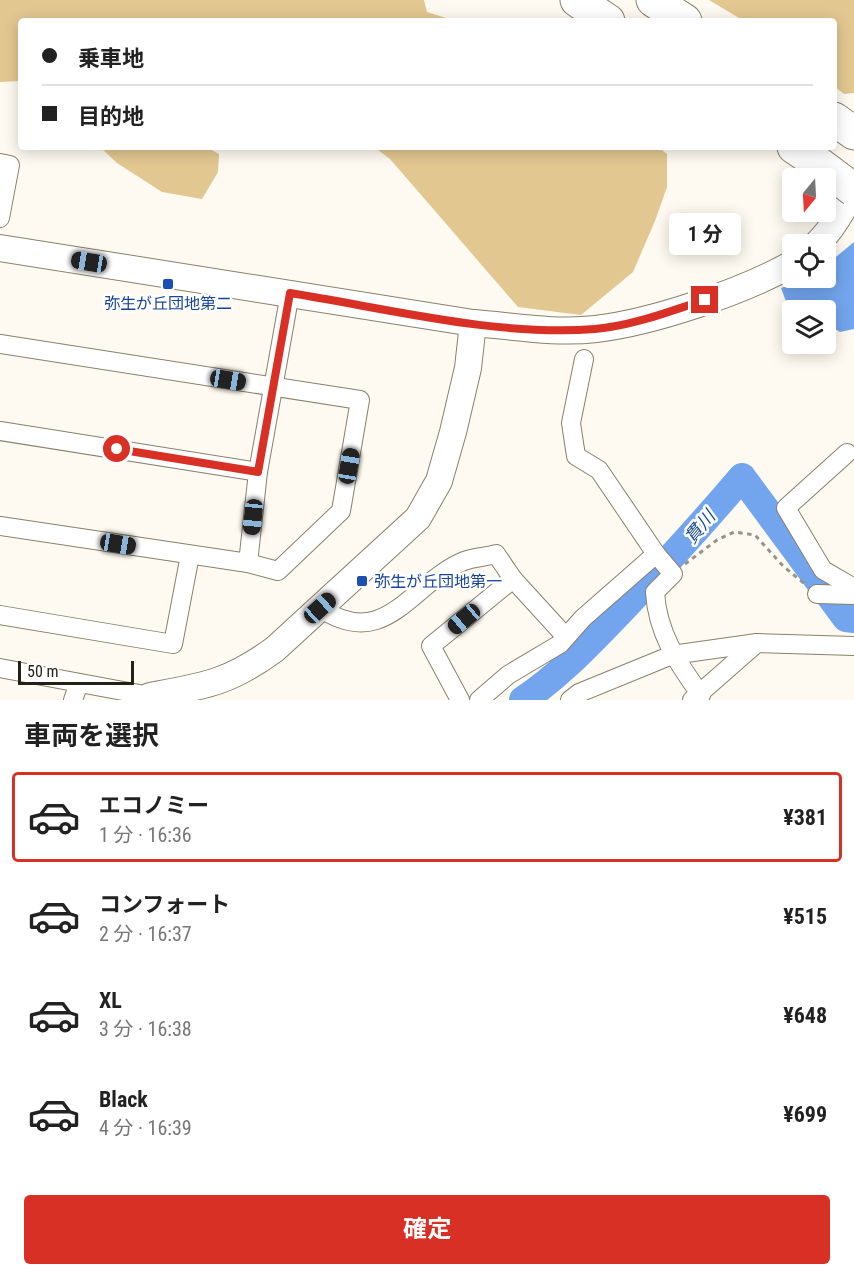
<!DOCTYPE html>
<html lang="ja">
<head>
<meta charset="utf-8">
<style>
	:root { --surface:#fff; --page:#f2f2f2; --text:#222; --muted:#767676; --line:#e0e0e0; --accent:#d93025 }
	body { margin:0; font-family:"Roboto Condensed","Noto Sans JP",sans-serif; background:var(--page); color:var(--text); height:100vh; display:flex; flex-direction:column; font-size:22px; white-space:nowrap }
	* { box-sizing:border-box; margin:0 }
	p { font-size:20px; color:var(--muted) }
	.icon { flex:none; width:33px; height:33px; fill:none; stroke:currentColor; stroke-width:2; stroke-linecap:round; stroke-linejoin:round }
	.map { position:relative; height:700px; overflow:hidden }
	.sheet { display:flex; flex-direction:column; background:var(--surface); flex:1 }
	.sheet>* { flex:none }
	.banner { position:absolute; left:18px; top:18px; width:819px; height:132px; border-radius:6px; box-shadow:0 3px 15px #0003; display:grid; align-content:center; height:132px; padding:0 24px; background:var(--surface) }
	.needle { width:39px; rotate:198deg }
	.controls { position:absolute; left:782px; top:168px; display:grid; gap:12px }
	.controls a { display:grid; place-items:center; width:54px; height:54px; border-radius:6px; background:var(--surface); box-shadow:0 3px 15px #0003; font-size:30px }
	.scale { position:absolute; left:18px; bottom:15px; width:116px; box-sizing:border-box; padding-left:6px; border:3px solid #242018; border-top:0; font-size:16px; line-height:21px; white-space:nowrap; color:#242018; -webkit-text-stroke:4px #fff; paint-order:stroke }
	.end { position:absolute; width:27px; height:27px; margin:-14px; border:8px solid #d93025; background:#fff; box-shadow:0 0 0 3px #fff }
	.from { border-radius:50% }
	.bubble { position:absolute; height:42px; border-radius:6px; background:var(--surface); box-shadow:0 3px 15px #0003; font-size:20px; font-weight:700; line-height:42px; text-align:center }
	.car { position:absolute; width:18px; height:36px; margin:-18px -9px; border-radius:8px; box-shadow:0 0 4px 2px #0007; background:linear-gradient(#222 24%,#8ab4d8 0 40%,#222 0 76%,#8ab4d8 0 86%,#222 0) }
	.banner b { display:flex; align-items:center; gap:21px; height:57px; font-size:22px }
	.banner b+b { border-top:2px solid var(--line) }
	.banner i { width:15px; height:15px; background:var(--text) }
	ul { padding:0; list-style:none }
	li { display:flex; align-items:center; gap:18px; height:90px; margin:0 12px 9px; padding:0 12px; border:3px solid transparent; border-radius:6px }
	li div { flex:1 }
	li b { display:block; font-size:22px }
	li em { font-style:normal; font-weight:700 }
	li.selected { border-color:var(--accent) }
	li>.icon { width:54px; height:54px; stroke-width:1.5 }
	h2 { padding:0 24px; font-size:27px; line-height:72px }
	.primary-button { display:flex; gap:12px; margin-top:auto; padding:12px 24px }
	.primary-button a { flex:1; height:69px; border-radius:6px; background:var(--accent); color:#fff; font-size:24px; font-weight:700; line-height:69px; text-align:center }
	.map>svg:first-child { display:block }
	.green { fill:#e3c791 }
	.water { fill:#72a5ed }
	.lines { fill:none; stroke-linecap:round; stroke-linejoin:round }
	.river { stroke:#72a5ed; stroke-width:28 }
	.street-casing { stroke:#8a806b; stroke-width:20 }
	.secondary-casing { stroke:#8a806b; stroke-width:28 }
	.highway-casing { stroke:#8a806b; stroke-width:35 }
	.path { stroke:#97938b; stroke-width:3; stroke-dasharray:4.5 4.5; stroke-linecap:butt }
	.street { stroke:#fff; stroke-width:18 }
	.secondary { stroke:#fff; stroke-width:26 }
	.highway { stroke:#fff; stroke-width:33 }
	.highway-bridge-casing { stroke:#8a806b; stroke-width:35; stroke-linecap:butt }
	.highway-bridge { stroke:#fff; stroke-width:33 }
	.route { stroke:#d93025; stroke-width:8 }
	.transit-dot { fill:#1a4fb4; stroke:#fff; stroke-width:2 }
	.labels { text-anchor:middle; stroke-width:5; stroke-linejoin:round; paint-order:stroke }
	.transit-label { font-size:16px; fill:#164399; stroke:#fff }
	.water-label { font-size:18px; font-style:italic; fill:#184989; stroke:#fff }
</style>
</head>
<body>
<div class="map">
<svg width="854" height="700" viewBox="0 0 854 700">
	<rect width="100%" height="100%" fill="#fefaf1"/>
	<!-- green -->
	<g class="green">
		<polygon points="0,0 424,0 427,12 456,21 21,21 21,81 0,82"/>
		<polygon points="709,0 854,0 854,93 844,94 834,86 834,21 744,21"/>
		<polygon points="100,147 206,147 219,154 218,172 202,199 162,192 117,163"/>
		<polygon points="374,147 658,147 667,154 667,187 655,221 633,272 581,315 518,307 390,159"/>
	</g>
	<!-- water -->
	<polygon class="water" points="854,242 854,329 840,332 825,323 825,310 801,310 787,304 781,288 807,278 825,278 825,266"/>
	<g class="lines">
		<!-- river -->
		<path class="river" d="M523,700c36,-24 65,-55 95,-86 43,-45 84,-90 124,-137l104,141 8,1"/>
		<!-- street casing -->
		<g class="street-casing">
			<g id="street">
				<polyline points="0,163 10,165 0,218"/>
				<polyline points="0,344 360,400 341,511 278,571 248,563 0,526"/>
				<path d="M584,359l-13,64 5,33 23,14 57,84 17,20 -18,18c2,40 23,72 46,103"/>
				<polyline points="0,431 258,472"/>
				<polyline points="847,453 786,508 823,570 854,588"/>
				<polyline points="248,563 258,472 290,293"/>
				<polyline points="817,594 854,595"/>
				<path d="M320,608c66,44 90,-24 144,-47 10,-4 22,-4 32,-7l17,25 53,58"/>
				<polyline points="0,615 173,644 190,555"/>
				<polyline points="0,668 150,696"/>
				<polyline points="73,700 79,683"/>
				<polyline points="460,700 431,646 513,579"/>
				<polyline points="479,700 508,675 560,644 583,618 656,554"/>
				<polyline points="570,700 579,693 672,655 757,643"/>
				<polyline points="692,700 757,643 854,646"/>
			</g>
		</g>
		<!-- secondary casing -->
		<g class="secondary-casing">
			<g id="secondary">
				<path d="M817,244c17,-17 28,-36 37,-59"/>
				<path d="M0,248l473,75c40,3 83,11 123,6 58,-7 146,-37 196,-65"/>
				<path d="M149,700l1,-4c54,-10 79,-13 125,-47l143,-131 21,-37 14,-49 15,-64 5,-45"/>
			</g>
		</g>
		<!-- highway casing -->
		<g class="highway-casing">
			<g id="highway">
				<polyline points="577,0 608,21"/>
				<polyline points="653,0 685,21"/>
				<polyline points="834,119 854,133"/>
				<polyline points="794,147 815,161"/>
			</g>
		</g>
		<!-- path -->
		<polyline class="path" points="685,564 717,540 734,532 755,535 783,566 806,585"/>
		<!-- street -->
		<use href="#street" class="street"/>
		<!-- secondary -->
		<use href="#secondary" class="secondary"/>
		<!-- highway -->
		<use href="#highway" class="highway"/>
		<!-- highway-bridge casing -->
		<g class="highway-bridge-casing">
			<polyline id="highway-bridge" points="815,161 854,190"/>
		</g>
		<!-- highway-bridge -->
		<use href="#highway-bridge" class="highway-bridge"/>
	</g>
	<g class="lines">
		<!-- route -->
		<path class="route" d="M117,449l141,23 32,-179c95,15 208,44 305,36 37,-3 75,-18 110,-29"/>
	</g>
	<!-- markers -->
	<g class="transit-dot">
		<rect x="162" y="278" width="12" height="12" rx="3"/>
		<rect x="356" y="575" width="12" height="12" rx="3"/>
	</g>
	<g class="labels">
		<!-- transit labels -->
		<g class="transit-label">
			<text x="168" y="309">弥生が丘団地第二</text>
			<text x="374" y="587" text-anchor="start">弥生が丘団地第一</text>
		</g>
		<!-- water labels -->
		<g class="water-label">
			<text transform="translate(700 527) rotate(-50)" y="6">貫川</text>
		</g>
	</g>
</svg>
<div class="controls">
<a><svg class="needle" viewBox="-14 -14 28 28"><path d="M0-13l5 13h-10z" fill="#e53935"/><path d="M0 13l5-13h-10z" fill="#767676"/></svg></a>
<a><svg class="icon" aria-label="locate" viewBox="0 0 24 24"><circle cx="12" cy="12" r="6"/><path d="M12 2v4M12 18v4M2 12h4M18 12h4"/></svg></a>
<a><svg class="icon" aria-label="layers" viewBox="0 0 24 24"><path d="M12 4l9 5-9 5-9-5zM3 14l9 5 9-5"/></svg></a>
</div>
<div class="scale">50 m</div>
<i class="end from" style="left:117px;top:449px"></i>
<i class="end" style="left:705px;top:300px"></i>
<div class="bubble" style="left:669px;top:213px;width:72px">1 分</div>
<i class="car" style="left:89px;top:262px;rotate:279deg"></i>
<i class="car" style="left:228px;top:380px;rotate:99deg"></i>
<i class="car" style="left:349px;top:466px;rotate:10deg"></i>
<i class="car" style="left:253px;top:517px;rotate:186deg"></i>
<i class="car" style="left:118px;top:544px;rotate:99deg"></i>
<i class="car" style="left:320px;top:608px;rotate:48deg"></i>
<i class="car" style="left:464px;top:619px;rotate:230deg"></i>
<div class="banner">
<b><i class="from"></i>乗車地</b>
<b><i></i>目的地</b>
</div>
</div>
<section class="sheet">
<h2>車両を選択</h2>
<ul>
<li class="selected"><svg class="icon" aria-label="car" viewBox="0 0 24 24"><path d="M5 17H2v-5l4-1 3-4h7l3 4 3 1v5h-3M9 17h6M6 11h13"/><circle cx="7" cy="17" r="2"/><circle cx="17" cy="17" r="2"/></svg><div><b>エコノミー</b><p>1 分 · 16:36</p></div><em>¥381</em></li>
<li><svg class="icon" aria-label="car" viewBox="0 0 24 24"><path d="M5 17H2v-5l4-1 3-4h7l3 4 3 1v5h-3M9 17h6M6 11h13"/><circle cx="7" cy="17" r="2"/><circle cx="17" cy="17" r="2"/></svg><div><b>コンフォート</b><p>2 分 · 16:37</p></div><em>¥515</em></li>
<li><svg class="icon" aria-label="car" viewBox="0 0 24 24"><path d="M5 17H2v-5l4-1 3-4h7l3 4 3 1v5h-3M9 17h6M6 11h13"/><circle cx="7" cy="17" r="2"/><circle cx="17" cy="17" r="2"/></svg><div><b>XL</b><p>3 分 · 16:38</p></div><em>¥648</em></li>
<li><svg class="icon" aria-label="car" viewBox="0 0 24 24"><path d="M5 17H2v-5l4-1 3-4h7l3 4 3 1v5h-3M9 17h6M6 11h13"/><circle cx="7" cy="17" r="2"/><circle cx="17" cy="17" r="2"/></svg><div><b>Black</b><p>4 分 · 16:39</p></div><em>¥699</em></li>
</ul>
<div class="primary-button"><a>確定</a></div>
</section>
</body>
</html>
